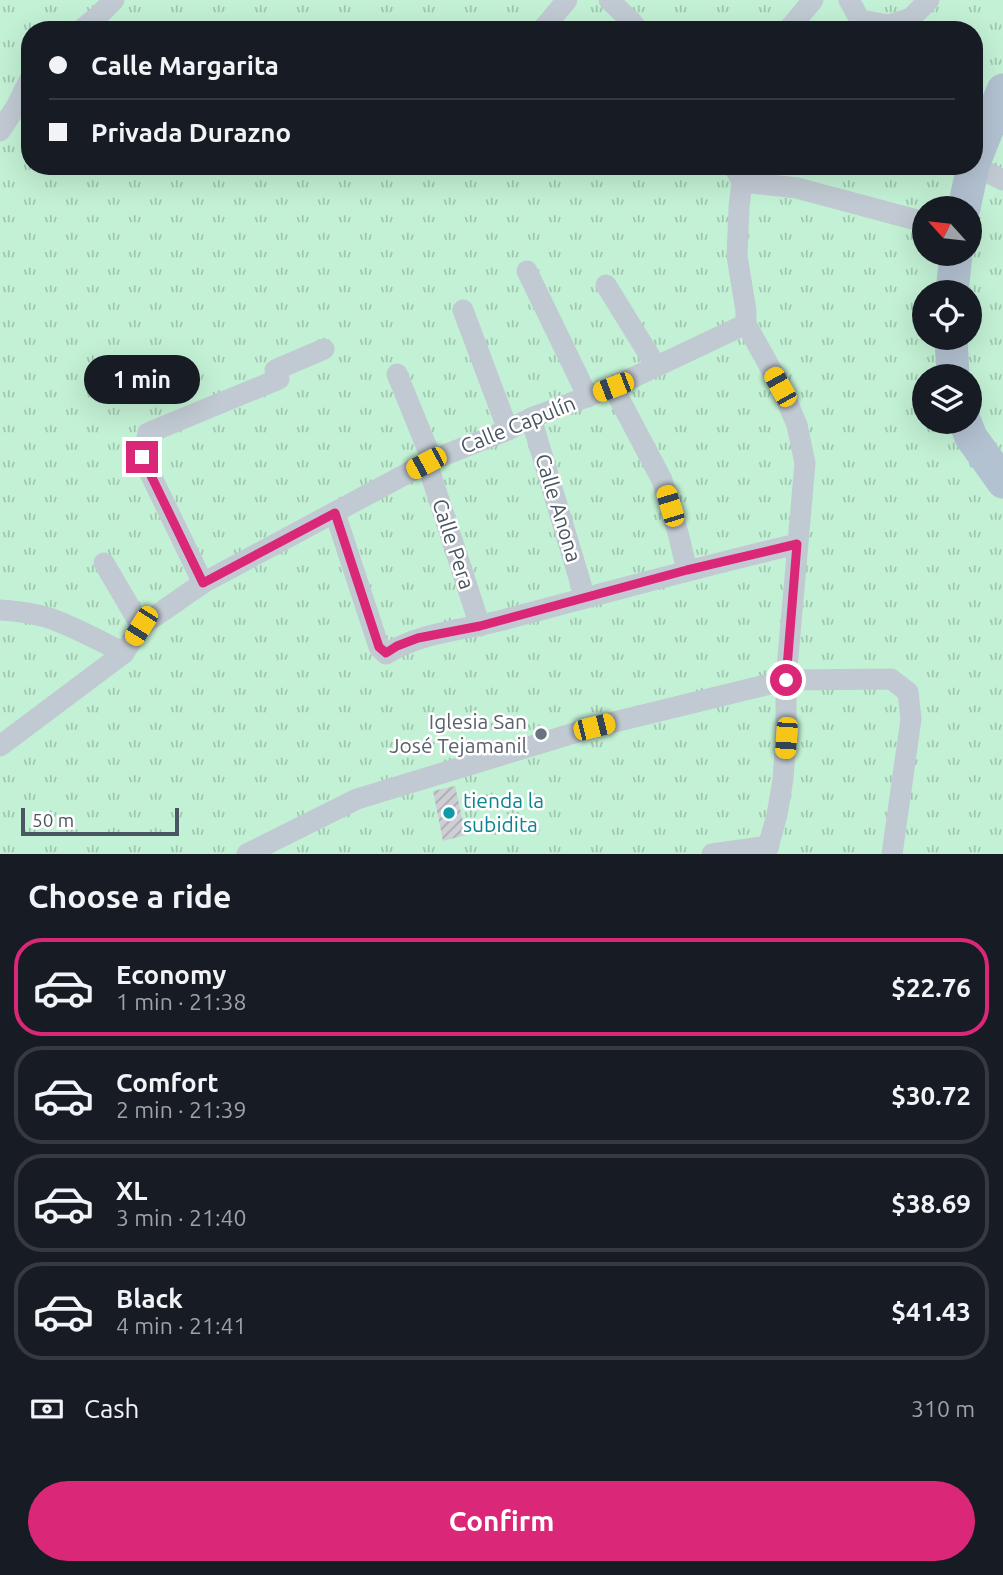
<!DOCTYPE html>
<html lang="en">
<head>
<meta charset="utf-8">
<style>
	:root { --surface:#171b24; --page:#242831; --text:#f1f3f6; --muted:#9ea1a6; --line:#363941; --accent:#db2777 }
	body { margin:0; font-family:Ubuntu,sans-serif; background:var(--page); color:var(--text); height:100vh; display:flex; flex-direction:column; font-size:26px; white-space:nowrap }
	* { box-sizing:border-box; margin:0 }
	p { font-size:23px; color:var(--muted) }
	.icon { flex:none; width:38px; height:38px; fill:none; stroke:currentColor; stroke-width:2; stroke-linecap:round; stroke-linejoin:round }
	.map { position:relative; height:854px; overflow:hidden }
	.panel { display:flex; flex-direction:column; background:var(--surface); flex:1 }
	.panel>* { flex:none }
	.guide { position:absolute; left:21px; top:21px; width:962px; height:154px; border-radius:28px; box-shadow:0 7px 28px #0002; display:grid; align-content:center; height:154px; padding:0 28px; background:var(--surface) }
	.needle { width:46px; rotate:297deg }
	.controls { position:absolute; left:912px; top:196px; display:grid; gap:14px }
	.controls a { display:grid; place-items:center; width:70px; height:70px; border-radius:50%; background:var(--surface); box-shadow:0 7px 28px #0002; font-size:35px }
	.scale { position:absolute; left:21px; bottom:18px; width:158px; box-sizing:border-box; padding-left:7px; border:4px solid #4a5661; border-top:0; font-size:19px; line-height:24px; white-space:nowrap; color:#4a5661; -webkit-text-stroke:5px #fff; paint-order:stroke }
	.end { position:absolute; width:32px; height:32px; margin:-16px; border:9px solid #db2777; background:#fff; box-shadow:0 0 0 4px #fff }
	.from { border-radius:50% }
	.bubble { position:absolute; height:49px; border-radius:24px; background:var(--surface); box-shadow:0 7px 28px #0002; font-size:23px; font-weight:700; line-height:49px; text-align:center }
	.car { position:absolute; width:21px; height:42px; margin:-21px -10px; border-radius:9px; box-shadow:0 0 5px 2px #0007; background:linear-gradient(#f5c518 24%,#345 0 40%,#f5c518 0 76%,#345 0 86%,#f5c518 0) }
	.guide b { display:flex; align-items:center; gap:24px; height:66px; font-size:26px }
	.guide b+b { border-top:2px solid var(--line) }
	.guide i { width:18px; height:18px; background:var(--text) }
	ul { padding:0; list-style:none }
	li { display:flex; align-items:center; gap:21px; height:98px; margin:0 14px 10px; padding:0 14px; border:4px solid var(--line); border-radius:28px }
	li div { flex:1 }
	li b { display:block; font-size:26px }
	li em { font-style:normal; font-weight:700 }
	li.selected { border-color:var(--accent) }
	li>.icon { width:63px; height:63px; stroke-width:1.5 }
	h2 { padding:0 28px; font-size:32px; line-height:84px }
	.pay { display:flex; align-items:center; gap:18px; height:77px; padding:0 28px; font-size:26px }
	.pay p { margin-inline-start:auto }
	.button { display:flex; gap:14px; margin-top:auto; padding:14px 28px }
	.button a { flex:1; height:80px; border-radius:42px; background:var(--accent); color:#fff; font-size:28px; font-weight:700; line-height:80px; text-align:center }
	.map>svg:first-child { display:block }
	.park { fill:url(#park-tufts); fill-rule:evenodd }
	.building { fill:url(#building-hatch) }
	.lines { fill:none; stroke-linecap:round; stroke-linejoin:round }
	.minor { stroke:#c1cad2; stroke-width:21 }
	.primary { stroke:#b3c2d1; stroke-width:33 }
	.route { stroke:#db2777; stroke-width:9 }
	.worship-dot { fill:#6b7280; stroke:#fff; stroke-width:2.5 }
	.culture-dot { fill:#0f9aa8; stroke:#fff; stroke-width:2.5 }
	.labels { text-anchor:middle; stroke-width:5; stroke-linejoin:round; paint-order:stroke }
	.street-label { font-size:21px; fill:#4a5661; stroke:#fff }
	.worship-label { font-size:21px; fill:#5b616d; stroke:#fff; text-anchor:end }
	.culture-label { font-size:21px; fill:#0d838f; stroke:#fff; text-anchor:start }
</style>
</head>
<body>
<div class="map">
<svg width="1003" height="854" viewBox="0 0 1003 854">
	<defs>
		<pattern id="park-tufts" width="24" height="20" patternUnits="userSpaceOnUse" patternTransform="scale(1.75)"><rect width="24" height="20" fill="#c3f1d5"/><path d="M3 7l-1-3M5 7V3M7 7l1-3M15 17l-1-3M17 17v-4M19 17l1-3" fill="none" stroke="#a0c6b0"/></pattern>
		<pattern id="building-hatch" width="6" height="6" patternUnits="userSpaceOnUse" patternTransform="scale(1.75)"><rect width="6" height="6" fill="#cdcfd5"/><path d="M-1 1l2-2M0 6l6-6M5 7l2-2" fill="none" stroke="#a8abb0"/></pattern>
	</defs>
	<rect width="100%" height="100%" fill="#f5f3f3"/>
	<!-- park -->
	<path class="park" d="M0,0h1003v854h-1003zM30,30h945v136h-945zM924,208h46v46h-46zM924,292h46v46h-46zM924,376h46v46h-46z"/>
	<!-- building -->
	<polygon class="building" points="455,786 466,835 443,841 433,791"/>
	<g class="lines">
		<!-- minor -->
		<g class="minor">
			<polyline points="609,0 631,21 638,30"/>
			<polyline points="849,0 860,20 889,25 911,18 929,0"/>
			<polyline points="81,30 97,17 114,0"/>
			<polyline points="542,30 567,0"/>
			<polyline points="788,30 813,0"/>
			<polyline points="0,131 16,107 30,79"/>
			<polyline points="734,166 742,182 739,207 737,256 746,311 746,324 781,387 797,425 805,463 786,680 786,738 783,779 777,815 766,854"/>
			<polyline points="975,166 1003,180"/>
			<polyline points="742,182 797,188 924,222"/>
			<polyline points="527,271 588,397"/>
			<polyline points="606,285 656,366"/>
			<polyline points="463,310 508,430"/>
			<polyline points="397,374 432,460"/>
			<polyline points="613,387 662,480 678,533 687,570"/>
			<polyline points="531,418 585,598"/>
			<polyline points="427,463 480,626"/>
			<path d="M335,513l44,134 7,7c35,-22 78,-24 117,-34 98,-26 195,-53 294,-76"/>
			<polyline points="104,563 141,626"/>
			<polyline points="203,583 142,457 148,433 279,379 275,370 324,349"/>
			<path d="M0,610c17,1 33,3 49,8 26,9 51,23 75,35"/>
			<polyline points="0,746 124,653 141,626 203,583 432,460 508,430 531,418 613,387 746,324"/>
			<polyline points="247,854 357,799 594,727 786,680 891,679 908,692 911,719 892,854"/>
			<polyline points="712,854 769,846"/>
		</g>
		<!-- primary -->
		<g class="primary">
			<polyline points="975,160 1003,90"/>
			<polyline points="964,208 973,166"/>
			<polyline points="952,292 956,254"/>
			<polyline points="951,338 953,376"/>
			<polyline points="965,422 971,437 1003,482"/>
		</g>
	</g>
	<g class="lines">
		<!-- route -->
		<polyline class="route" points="142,457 203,583 335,513 379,647 386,653 397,646 418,638 480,626 687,570 797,544 786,680"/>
	</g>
	<!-- markers -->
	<circle class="worship-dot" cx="541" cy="734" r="7"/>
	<circle class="culture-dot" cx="449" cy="813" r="7"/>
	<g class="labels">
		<!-- street labels -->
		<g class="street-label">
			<text transform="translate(518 425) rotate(-22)" y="7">Calle Capulín</text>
			<text transform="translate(558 508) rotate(73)" y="7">Calle Anona</text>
			<text transform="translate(453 544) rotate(72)" y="7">Calle Pera</text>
		</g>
		<!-- worship labels -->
		<g class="worship-label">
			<text x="527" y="729">Iglesia San<tspan x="527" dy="24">José Tejamanil</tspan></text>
		</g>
		<!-- culture labels -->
		<g class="culture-label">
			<text x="463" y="808">tienda la<tspan x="463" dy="24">subidita</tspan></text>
		</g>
	</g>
</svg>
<div class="controls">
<a><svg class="needle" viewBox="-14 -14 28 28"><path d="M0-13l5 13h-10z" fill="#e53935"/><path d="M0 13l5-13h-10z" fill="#9ea1a6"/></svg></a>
<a><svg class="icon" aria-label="locate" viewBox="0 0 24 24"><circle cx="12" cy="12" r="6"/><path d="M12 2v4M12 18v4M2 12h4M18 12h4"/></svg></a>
<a><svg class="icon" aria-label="layers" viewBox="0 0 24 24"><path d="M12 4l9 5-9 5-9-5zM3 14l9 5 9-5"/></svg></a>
</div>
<div class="scale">50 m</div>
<i class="end from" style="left:786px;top:680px"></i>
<i class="end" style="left:142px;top:457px"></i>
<div class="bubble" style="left:84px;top:355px;width:116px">1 min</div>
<i class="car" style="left:613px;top:387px;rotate:249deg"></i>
<i class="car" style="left:780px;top:387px;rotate:331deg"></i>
<i class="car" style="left:426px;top:463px;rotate:242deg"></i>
<i class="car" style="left:670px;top:506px;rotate:343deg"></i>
<i class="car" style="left:141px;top:626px;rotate:212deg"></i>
<i class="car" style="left:594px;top:727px;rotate:76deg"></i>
<i class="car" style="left:786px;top:738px;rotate:184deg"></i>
<div class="guide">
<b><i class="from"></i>Calle Margarita</b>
<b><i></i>Privada Durazno</b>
</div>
</div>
<section class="panel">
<h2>Choose a ride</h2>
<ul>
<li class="selected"><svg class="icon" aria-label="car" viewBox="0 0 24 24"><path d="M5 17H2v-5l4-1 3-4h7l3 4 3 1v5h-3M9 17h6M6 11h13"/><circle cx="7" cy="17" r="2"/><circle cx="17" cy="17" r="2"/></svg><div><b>Economy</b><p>1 min · 21:38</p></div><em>$22.76</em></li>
<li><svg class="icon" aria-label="car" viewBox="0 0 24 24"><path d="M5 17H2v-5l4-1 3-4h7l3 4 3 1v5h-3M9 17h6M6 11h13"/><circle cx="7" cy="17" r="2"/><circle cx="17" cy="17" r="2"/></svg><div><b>Comfort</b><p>2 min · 21:39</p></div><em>$30.72</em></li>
<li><svg class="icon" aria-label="car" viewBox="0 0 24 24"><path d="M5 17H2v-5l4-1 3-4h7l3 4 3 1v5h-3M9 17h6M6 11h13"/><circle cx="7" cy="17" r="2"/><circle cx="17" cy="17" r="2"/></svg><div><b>XL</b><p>3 min · 21:40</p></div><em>$38.69</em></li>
<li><svg class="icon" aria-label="car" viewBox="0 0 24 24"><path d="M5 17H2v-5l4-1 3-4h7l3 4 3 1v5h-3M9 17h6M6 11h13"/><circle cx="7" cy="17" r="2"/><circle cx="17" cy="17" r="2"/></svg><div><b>Black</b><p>4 min · 21:41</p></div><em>$41.43</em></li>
</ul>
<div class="pay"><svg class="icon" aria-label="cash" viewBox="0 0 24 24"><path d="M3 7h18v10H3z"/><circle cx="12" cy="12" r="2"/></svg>Cash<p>310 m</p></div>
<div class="button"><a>Confirm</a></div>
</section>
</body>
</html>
